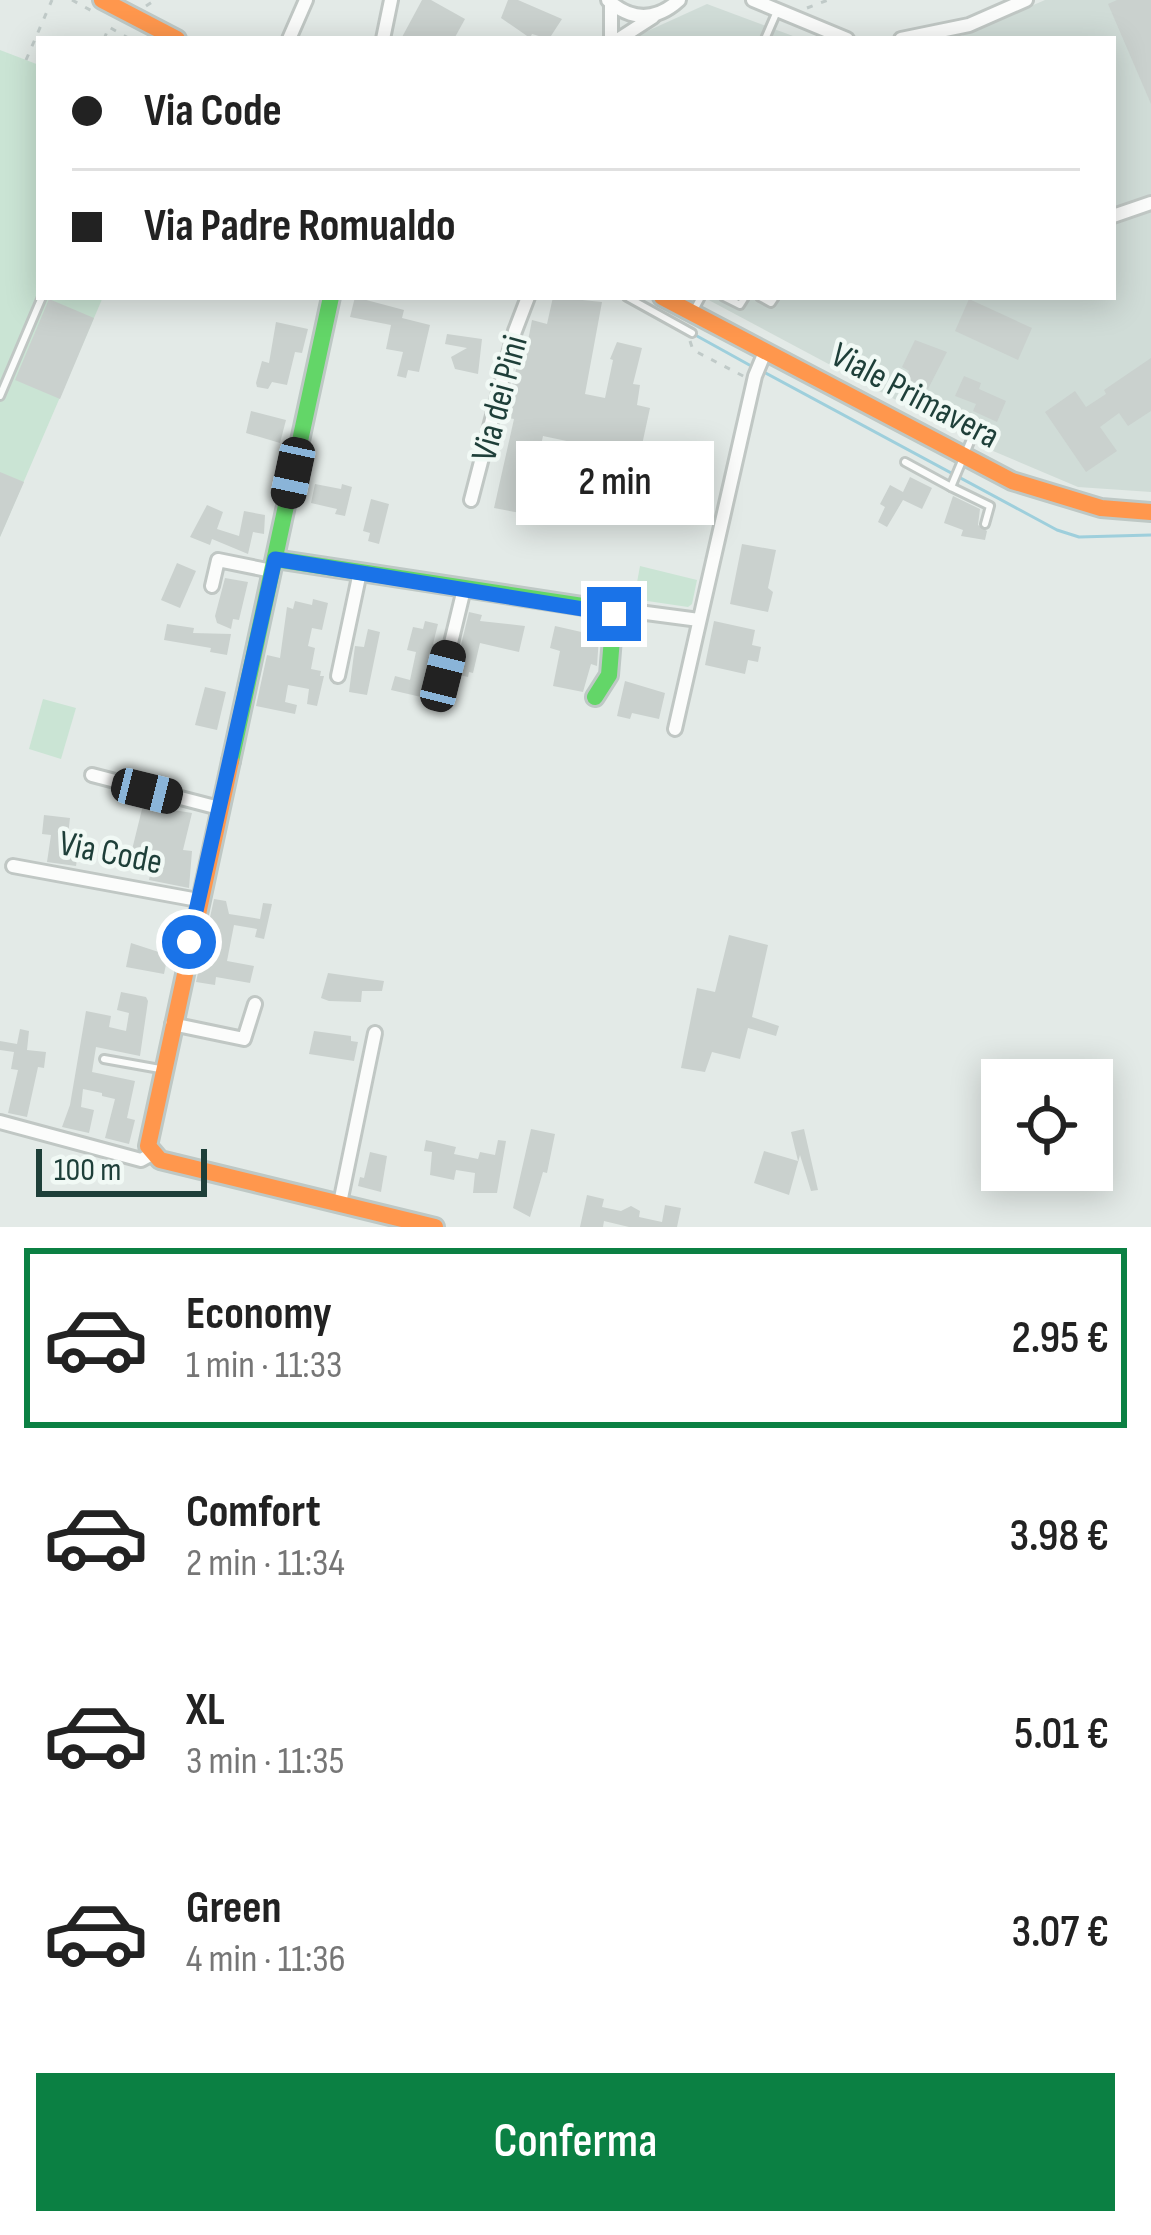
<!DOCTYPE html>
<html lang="it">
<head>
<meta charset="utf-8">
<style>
	:root { --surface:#fff; --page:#f2f2f2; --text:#222; --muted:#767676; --line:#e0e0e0; --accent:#0b8043 }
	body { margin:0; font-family:"Sofia Sans Condensed",sans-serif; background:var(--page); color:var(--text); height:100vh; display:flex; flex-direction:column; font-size:45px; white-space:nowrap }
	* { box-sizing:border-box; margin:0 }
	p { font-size:39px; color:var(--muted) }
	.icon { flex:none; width:66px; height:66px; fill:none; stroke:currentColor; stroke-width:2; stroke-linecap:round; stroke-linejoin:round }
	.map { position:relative; height:1227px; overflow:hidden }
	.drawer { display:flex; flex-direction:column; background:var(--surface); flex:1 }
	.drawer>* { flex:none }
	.top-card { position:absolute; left:36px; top:36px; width:1080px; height:264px; border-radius:0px; box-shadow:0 6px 30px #0003; display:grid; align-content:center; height:264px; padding:0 36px; background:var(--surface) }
	.fabs { position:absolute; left:981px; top:1059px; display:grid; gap:24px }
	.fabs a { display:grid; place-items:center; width:132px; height:132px; border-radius:0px; background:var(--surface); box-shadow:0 6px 30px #0003; font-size:60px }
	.scale { position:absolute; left:36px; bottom:30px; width:171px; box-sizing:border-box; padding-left:12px; border:6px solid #1e3f39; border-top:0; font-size:33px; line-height:42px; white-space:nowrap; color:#1e3f39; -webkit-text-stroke:9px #f1f9f5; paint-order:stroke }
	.end { position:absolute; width:54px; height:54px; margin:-27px; border:15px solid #1a73e8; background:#fff; box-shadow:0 0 0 6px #fff }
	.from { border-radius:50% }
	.bubble { position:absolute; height:84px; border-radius:0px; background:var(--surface); box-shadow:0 6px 30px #0003; font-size:39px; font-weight:600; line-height:84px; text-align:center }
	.car { position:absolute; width:36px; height:72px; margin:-36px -18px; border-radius:15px; box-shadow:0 0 9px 3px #0007; background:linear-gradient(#222 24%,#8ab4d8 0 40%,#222 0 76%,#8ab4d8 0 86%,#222 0) }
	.top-card b { display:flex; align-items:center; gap:42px; height:114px; font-size:45px }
	.top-card b+b { border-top:3px solid var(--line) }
	.top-card i { width:30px; height:30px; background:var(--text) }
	ul { padding:21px 0 0; list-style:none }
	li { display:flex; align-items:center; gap:36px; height:180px; margin:0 24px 18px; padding:0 12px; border:6px solid transparent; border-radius:0px }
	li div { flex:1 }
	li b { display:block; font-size:45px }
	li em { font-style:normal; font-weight:600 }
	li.current { border-color:var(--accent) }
	li>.icon { width:108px; height:108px; stroke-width:1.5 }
	.action { display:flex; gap:24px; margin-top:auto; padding:24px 36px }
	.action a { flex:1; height:138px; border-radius:0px; background:var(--accent); color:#fff; font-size:48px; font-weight:600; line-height:138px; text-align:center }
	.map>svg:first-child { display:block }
	.built { fill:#d0dcd7 }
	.green { fill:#cae4d4 }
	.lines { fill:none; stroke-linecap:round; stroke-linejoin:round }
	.stream { stroke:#9ecfdc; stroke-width:3 }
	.building { fill:#cad1ce }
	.lane-casing { stroke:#c0c7c4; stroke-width:12 }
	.street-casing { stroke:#c0c7c4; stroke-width:18 }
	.fast-casing { stroke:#bec8c5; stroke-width:22 }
	.slow-casing { stroke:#bec8c5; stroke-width:22 }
	.path { stroke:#c0cac8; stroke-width:3; stroke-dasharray:6 9; stroke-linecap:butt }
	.lane { stroke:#fbfcfb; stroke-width:6 }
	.street { stroke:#fbfcfb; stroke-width:12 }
	.fast { stroke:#63d668; stroke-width:16 }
	.slow { stroke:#ff974d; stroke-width:16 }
	.route { stroke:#1a73e8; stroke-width:15 }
	.labels { text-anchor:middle; stroke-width:9; stroke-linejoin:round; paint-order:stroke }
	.street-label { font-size:36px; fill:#1e3f39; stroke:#f1f9f5 }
</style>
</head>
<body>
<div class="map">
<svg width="1151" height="1227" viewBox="0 0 1151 1227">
	<rect width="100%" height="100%" fill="#e3eae7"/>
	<!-- built -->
	<g class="built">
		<polygon points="1045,0 1151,0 1151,492 1078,487 986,448 703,297 1113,297 1113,39 942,39 961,36"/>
		<polygon points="707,4 801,39 630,39"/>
	</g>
	<!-- green -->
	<g class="green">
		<polygon points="0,50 39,65 39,297 103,297 0,537"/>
		<polygon points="640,566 697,580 692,604 688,607 634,599"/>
		<polygon points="43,699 76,708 61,759 29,749"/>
	</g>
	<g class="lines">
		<!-- stream -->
		<g class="stream">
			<polyline points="697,336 753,367"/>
			<polyline points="762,371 1057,530 1079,537 1151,535"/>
		</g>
	</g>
	<!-- building -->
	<g class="building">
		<polygon points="422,0 431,0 465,19 454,39 401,39"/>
		<polygon points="508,0 518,0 562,19 549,39 532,34 530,38 501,18"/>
		<polygon points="1117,0 1151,0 1151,104 1108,4"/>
		<polygon points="355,297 404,310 402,318 430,325 419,372 408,370 406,378 397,376 403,352 386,349 391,325 350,317"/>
		<polygon points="553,297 602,302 585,394 605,398 613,360 610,359 617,342 642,348 633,384 640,385 637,405 650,408 637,468 609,462 606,477 570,472 576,443 543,436 526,514 494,508 514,419 504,417 521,350 526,351 532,320 547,324"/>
		<polygon points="49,299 94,318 60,399 15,380"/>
		<polygon points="969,299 1032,328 1018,360 955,331"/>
		<polygon points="276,322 308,329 302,353 295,352 287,385 272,382 268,389 257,387 256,383 262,361 269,363"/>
		<polygon points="447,334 482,339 478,374 455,369 451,357 467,348 445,344"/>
		<polygon points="915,340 947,352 928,389 906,378 909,371 902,367"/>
		<polygon points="1151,358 1151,411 1128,426 1119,413 1100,427 1117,451 1086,472 1045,412 1075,391 1086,407 1106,394 1104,390"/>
		<polygon points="964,376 981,383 979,389 1006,401 997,422 973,411 976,404 955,396"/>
		<polygon points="251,411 286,420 280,443 246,433"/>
		<polygon points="0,472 24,482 0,537"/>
		<polygon points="910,477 932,488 922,509 903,500 887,527 878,522 885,507 880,504 890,485 903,492"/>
		<polygon points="315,484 341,489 342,484 352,487 345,516 335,514 337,509 311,503"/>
		<polygon points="953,496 980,509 978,525 987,531 985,540 961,536 963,530 944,523"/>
		<polygon points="371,499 389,504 379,544 368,541 370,533 363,531"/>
		<polygon points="207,505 223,512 217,529 239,536 244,511 265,515 264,534 253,532 248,554 212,539 210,545 190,537"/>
		<polygon points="742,544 776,550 768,588 773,592 768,612 730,604"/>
		<polygon points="177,563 196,571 180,608 161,600"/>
		<polygon points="225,578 248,582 239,620 233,619 231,629 217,623 215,616"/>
		<polygon points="313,599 328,603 322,630 312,628 308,646 315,648 311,669 321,671 320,676 324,676 317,706 307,704 309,689 288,685 285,702 297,705 295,714 256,706 267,655 280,658 287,607 293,609 295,601 312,605"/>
		<polygon points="469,612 482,615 480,621 525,626 519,652 480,643 473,673 469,672 468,677 454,674"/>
		<polygon points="425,621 438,624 433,644 440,645 435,666 429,665 421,697 391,690 395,676 410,680 416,652 407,650 413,627 423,629"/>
		<polygon points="714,621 755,630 752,645 761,647 758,662 748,660 745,674 705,665"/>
		<polygon points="167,624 194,628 193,633 231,634 227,655 210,652 211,648 164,640"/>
		<polygon points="555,626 599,636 597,666 591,664 583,692 553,686 560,651 550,648"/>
		<polygon points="368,629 380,632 367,695 349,692 355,646 364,647"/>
		<polygon points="625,681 665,693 659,719 632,713 630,719 617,716"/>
		<polygon points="205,687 226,692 217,730 195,725"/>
		<polygon points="143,805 192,813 183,850 192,851 189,888 149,880 152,864 130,858"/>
		<polygon points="44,815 70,818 67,844 79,847 76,866 47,862 51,835 42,834"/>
		<polygon points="214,899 226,901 229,914 260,919 263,903 272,904 264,939 255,937 257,929 234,925 227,961 254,966 250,983 216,977 215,985 196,982"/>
		<polygon points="729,935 768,945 752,1017 779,1026 776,1036 748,1028 740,1059 712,1052 705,1072 681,1068 697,988 715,992"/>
		<polygon points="131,943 168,955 164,974 126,967"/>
		<polygon points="328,973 384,981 382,991 362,991 361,1002 329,1001 321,998"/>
		<polygon points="121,992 146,997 148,1001 140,1056 96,1047 92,1072 135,1081 127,1118 135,1120 129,1144 105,1138 115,1099 102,1096 102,1093 83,1089 81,1107 94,1110 89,1133 62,1127 70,1105 86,1011 111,1016 109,1027 126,1031 129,1013 117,1010"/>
		<polygon points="20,1029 29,1031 27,1050 46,1052 44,1068 38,1067 27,1117 8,1113 18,1070 11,1069 14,1052 0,1050 0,1041 17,1044"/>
		<polygon points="314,1031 351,1036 351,1041 358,1042 354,1061 309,1054"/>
		<polygon points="531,1129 555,1134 547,1173 543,1172 530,1217 513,1208"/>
		<polygon points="804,1129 818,1190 811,1191 800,1155 789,1195 754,1183 764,1151 798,1161 791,1132"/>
		<polygon points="426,1140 456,1147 454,1154 478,1159 480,1152 495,1155 498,1140 506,1141 497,1193 473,1193 475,1173 456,1170 454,1180 430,1175 432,1152 424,1151"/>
		<polygon points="370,1152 387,1156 381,1192 358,1186 360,1177 364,1178"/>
		<polygon points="587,1195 604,1199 602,1207 621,1211 631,1206 640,1211 639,1217 662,1222 665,1205 681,1208 677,1227 629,1227 604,1221 603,1227 580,1227"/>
	</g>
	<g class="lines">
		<!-- lane casing -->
		<g class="lane-casing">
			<g id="lane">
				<polyline points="765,39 778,9"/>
				<polyline points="627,297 692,333"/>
				<polyline points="724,297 740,305 745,297"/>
				<polyline points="760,297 771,303 775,297"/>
				<polyline points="694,310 701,297"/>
				<polyline points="0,396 42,297"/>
				<polyline points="905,462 951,487 972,437"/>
				<polyline points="951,487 990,506 985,524"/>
				<polyline points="104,1059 160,1069"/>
			</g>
		</g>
		<!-- street casing -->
		<g class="street-casing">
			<g id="street">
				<path d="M608,0c23,21 48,21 71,0"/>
				<polyline points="753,0 847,39"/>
				<polyline points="289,39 306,0"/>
				<polyline points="383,39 391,0"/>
				<polyline points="611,39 611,3"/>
				<polyline points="619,39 653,17"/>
				<polyline points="901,39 969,25 1026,0"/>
				<polyline points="1113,216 1151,203"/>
				<polyline points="471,500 515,331 528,297"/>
				<polyline points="212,586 218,560 272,571"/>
				<polyline points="631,611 699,620"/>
				<polyline points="338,676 360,572"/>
				<polyline points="443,676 464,589"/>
				<polyline points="675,729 755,376 765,352"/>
				<polyline points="92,775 219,808"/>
				<polyline points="13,866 198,900"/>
				<polyline points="172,1024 244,1039 255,1004"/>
				<polyline points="0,1122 141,1160 152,1154"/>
				<polyline points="340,1203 375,1033"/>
			</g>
		</g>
		<!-- fast casing -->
		<g class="fast-casing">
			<g id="fast">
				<polyline points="275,559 609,610 614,614 609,675 595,697"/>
				<polyline points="231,761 331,297"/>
			</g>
		</g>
		<!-- slow casing -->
		<g class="slow-casing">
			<g id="slow">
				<polyline points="102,0 177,39"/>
				<polyline points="662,297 1012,481 1101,508 1151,512"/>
				<polyline points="231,761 148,1146 160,1160 435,1227"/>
			</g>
		</g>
		<!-- path -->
		<g class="path">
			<polyline points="72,0 92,11"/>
			<polyline points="146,6 155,0"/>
			<polyline points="807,8 828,0"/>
			<polyline points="104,39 109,27 130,39"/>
			<polyline points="26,60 52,0"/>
			<polyline points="690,341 693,350 745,377"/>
		</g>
		<!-- lane -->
		<use href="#lane" class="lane"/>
		<!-- street -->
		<use href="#street" class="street"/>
		<!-- fast -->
		<use href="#fast" class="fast"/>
		<!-- slow -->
		<use href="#slow" class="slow"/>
	</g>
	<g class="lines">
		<!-- route -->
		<polyline class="route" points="189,942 275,559 614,614"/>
	</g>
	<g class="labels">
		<!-- street labels -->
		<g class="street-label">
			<text transform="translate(916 394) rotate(28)" y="13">Viale Primavera</text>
			<text transform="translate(498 398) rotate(-75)" y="13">Via dei Pini</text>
			<text transform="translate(111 851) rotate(11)" y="13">Via Code</text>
		</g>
	</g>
</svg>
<div class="fabs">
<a><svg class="icon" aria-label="locate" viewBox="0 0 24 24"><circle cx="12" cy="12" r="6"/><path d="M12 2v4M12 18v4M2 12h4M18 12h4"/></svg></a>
</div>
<div class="scale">100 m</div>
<i class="end from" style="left:189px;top:942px"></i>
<i class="end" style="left:614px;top:614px"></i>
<div class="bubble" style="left:516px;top:441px;width:198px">2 min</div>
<i class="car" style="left:293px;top:473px;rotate:192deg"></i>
<i class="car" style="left:443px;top:676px;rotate:14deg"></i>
<i class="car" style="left:147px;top:791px;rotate:104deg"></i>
<div class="top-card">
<b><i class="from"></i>Via Code</b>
<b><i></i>Via Padre Romualdo</b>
</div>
</div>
<section class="drawer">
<ul>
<li class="current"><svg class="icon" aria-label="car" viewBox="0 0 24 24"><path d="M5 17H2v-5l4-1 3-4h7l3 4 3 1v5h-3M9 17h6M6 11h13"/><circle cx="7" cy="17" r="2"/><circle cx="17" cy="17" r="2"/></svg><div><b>Economy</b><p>1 min · 11:33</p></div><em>2.95 €</em></li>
<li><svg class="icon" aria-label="car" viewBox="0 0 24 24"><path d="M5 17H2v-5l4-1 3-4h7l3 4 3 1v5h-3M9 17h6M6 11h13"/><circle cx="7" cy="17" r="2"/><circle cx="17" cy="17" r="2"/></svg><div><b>Comfort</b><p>2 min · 11:34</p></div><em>3.98 €</em></li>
<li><svg class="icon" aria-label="car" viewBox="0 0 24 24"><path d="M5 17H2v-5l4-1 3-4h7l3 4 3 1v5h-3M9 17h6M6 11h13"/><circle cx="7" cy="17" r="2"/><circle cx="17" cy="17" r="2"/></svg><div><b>XL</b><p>3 min · 11:35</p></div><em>5.01 €</em></li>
<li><svg class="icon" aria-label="car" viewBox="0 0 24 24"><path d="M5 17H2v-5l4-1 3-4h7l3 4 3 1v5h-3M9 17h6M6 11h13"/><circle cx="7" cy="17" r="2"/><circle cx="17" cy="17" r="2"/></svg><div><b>Green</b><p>4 min · 11:36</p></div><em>3.07 €</em></li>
</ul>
<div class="action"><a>Conferma</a></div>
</section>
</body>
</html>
